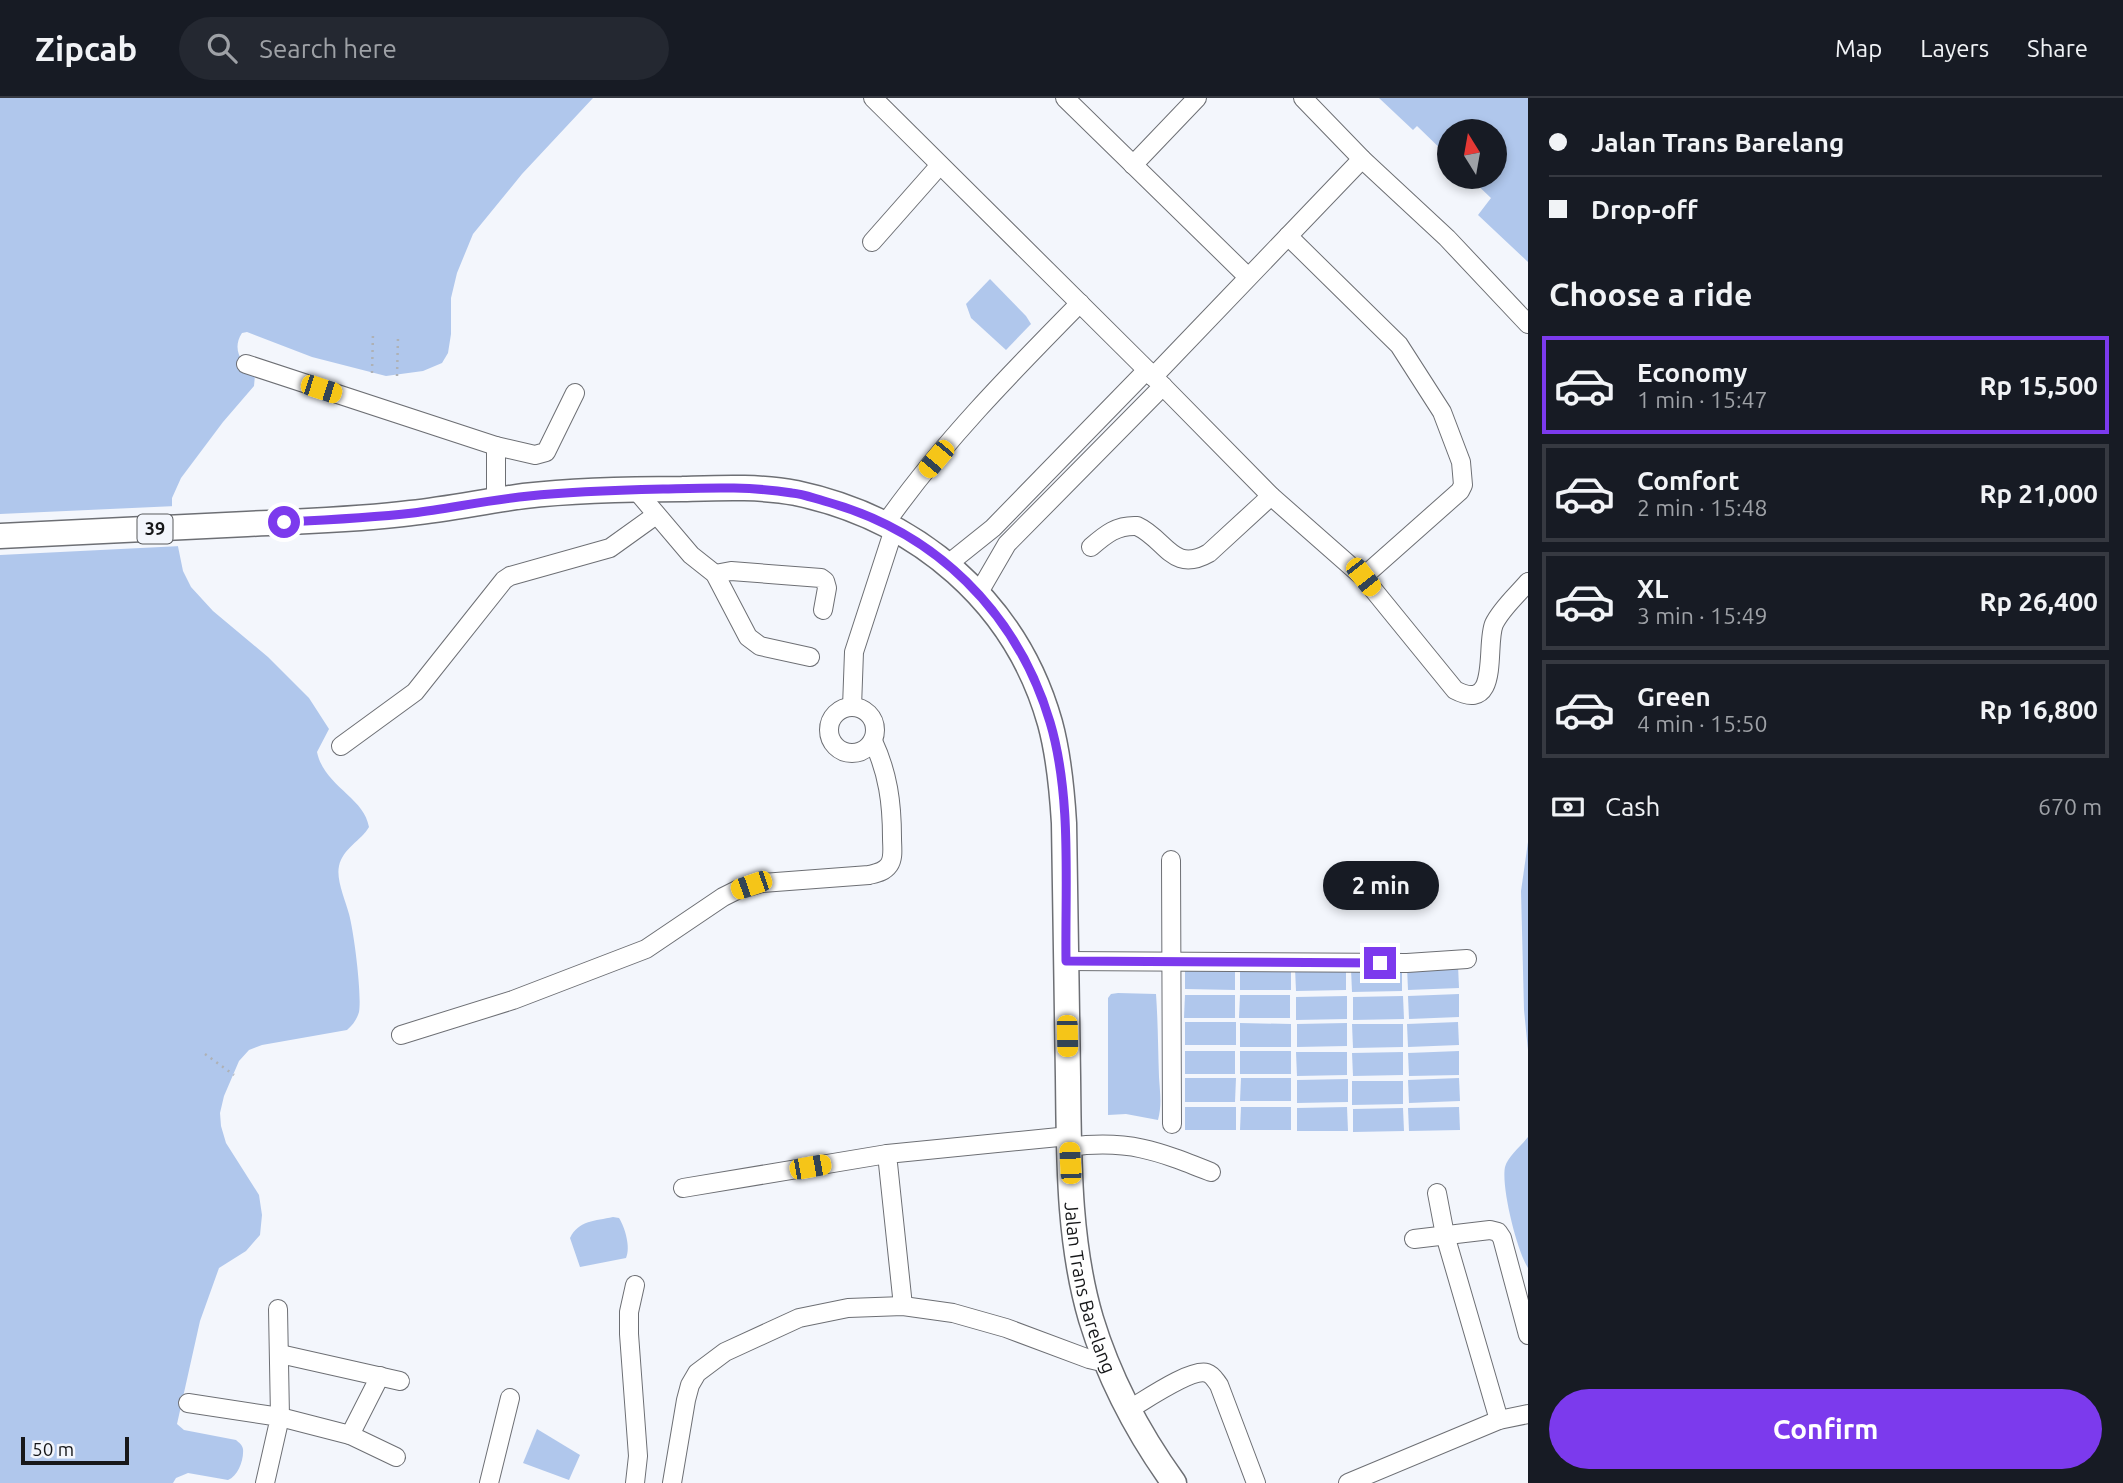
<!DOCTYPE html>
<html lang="en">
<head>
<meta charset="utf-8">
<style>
	:root { --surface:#171b24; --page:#242831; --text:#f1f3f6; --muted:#9ea1a6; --line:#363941; --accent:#7c3aed }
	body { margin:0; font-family:Ubuntu,sans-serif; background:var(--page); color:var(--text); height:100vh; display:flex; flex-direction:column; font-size:26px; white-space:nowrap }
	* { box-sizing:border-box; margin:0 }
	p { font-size:23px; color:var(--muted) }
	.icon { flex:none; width:38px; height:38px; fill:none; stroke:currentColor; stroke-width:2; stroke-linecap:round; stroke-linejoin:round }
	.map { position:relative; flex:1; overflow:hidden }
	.details { display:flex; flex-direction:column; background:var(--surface); width:595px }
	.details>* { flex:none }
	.banner { display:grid; align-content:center; height:154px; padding:0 21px; background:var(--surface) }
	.needle { width:46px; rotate:349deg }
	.buttons { position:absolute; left:1437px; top:21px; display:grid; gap:14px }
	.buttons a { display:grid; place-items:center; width:70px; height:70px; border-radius:50%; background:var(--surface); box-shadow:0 4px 10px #0003; font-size:35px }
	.scale { position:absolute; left:21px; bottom:18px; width:108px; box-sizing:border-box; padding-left:7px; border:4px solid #161719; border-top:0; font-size:19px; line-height:24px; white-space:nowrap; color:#161719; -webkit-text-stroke:5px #f3f6fc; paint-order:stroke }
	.end { position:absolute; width:32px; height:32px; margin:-16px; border:9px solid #7c3aed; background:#fff; box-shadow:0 0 0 4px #fff }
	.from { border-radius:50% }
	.bubble { position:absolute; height:49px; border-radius:24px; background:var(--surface); box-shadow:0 4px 10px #0003; font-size:23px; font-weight:700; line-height:49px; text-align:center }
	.car { position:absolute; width:21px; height:42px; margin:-21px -10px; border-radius:9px; box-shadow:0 0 5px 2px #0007; background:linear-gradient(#f5c518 24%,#345 0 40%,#f5c518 0 76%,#345 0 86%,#f5c518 0) }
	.banner b { display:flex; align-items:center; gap:24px; height:66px; font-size:26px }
	.banner b+b { border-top:2px solid var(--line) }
	.banner i { width:18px; height:18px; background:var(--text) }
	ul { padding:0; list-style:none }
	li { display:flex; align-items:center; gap:21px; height:98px; margin:0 14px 10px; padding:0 7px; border:4px solid var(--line); border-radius:0px }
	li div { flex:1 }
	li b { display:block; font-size:26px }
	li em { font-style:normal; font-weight:700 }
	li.active { border-color:var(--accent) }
	li>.icon { width:63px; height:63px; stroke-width:1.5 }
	h2 { padding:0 21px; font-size:32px; line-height:84px }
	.pay { display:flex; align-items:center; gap:18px; height:77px; padding:0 21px; font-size:26px }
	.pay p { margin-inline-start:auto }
	.action { display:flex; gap:14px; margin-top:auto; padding:14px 21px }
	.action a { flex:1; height:80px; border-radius:42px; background:var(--accent); color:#fff; font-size:28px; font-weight:700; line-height:80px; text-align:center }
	header { display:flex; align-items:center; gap:42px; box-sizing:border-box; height:98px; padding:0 35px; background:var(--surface); border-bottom:2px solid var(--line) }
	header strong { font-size:33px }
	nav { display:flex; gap:38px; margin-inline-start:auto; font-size:24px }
	.search { width:490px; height:63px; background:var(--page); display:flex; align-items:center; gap:18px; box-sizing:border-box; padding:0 24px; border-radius:38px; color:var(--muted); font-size:26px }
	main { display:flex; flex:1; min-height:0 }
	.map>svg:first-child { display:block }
	.water { fill:#b0c7ec }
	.pier { fill:#f3f6fc }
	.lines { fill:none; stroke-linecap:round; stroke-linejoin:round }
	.minor-casing { stroke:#6d6f74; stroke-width:20 }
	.highway-casing { stroke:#6d6f74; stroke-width:27 }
	.path { stroke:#aeb1b5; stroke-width:2.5; stroke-dasharray:2 5; stroke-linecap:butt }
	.minor { stroke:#fff; stroke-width:18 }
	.highway { stroke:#fff; stroke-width:24 }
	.route { stroke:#7c3aed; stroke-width:9 }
	.labels { text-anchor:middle; stroke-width:6; stroke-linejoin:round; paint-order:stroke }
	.shield { fill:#f3f6fc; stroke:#585a5d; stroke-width:2 }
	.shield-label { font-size:18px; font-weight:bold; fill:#161719 }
	.street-label { font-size:19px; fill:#161719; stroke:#f3f6fc }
</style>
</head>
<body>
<header>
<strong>Zipcab</strong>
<div class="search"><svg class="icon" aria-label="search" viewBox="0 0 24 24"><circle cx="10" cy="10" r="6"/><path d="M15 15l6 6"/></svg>Search here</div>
<nav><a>Map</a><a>Layers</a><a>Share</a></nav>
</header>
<main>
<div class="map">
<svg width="1528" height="1385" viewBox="0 0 1528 1385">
	<rect width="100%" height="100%" fill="#f3f6fc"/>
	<!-- water -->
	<g class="water">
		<path d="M0,0h593l-71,76 -49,60 -16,39 -6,25v36l-3,19 -6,10 -19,8 -37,5 -74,-19 -65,-25 -5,1c-11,17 0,30 13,42l-1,11 -31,36 -42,56 -9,20v19l11,54 8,16 22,24 55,46 41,41 20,31 -12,23c7,34 47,45 52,75 -8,14 -26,21 -30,39 -3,14 6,33 10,48 5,18 13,81 10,98 -2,7 -6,13 -12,18l-85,15 -13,5 -10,11 -15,35 -4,17 1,13 5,17 33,52 3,20 -2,20 -14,16 -27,17 -19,53 -23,103 7,6 52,10c3,3 6,4 7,9 1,11 -5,27 -15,31l-40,-7 -12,5 -3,5h-173z"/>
		<polygon points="1379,0 1528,0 1528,164 1478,117 1491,100 1469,79 1494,79 1494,33 1449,33 1449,59 1417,28 1413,32"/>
		<polygon points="990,181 1026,218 1031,226 1006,252 971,220 966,206"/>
		<polygon points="1528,744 1528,952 1524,912 1521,793"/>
		<polygon points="1458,867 1459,890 1408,892 1407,869"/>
		<polygon points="1185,868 1235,868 1235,892 1185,891"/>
		<rect x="1240" y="868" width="51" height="24"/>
		<polygon points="1346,869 1346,892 1296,893 1295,870"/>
		<polygon points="1402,870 1402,893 1352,894 1351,871"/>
		<path d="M1118,895l38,1c2,28 2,55 3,83 1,16 3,28 -1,43l-32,-6 -18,1v-117l3,-4z"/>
		<polygon points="1459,896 1459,919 1409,921 1408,898"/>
		<polygon points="1185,897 1235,897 1235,920 1184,920"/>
		<polygon points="1240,897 1290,897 1290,920 1239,920"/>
		<polygon points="1347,898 1347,921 1296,922 1296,899"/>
		<polygon points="1403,898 1404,921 1353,922 1353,899"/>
		<rect x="1185" y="924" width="51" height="23"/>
		<polygon points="1458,924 1459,947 1408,949 1407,926"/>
		<polygon points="1240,925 1291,926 1291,949 1240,949"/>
		<polygon points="1347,925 1347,948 1297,949 1297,926"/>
		<polygon points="1352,926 1403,926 1403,949 1353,950"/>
		<rect x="1185" y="953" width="50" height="23"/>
		<rect x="1240" y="953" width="51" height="23"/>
		<polygon points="1459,953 1459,977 1409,978 1408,955"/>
		<polygon points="1296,954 1347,954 1347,977 1297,978"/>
		<polygon points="1403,954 1403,977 1353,978 1352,955"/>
		<polygon points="1185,980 1236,980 1235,1004 1185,1004"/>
		<polygon points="1241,980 1291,980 1291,1003 1240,1003"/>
		<polygon points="1459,980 1460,1003 1409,1005 1408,982"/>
		<polygon points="1348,981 1348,1004 1297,1005 1297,982"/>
		<polygon points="1352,983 1403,983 1403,1006 1352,1007"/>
		<rect x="1185" y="1009" width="51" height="23"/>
		<polygon points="1241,1009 1291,1009 1291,1032 1240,1032"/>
		<polygon points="1347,1009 1348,1033 1297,1033 1297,1010"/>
		<polygon points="1459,1009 1460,1032 1409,1033 1408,1010"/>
		<polygon points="1403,1010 1404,1033 1353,1034 1353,1011"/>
		<path d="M1528,1039v131c-11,-17 -27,-81 -23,-101 3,-11 16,-21 23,-30z"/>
		<path d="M613,1119l6,1c6,9 12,30 7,40l-46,9 -10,-29c9,-18 25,-17 43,-21z"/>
		<polygon points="537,1331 580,1357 569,1382 523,1365"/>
	</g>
	<!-- pier -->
	<polygon class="pier" points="176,408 175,419 181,448 0,457 0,416"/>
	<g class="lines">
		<!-- minor casing -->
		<g class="minor-casing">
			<g id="minor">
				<path d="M873,0l274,272 124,126 92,81 92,113c46,24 30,-45 39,-66 7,-15 23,-29 34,-42"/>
				<polyline points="1065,0 1248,179"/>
				<polyline points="1303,0 1362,61 1447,140 1528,226"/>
				<polyline points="1133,67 1197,0"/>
				<polyline points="1288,138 1399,247 1442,314 1461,364 1463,387 1460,393 1363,479"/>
				<polyline points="872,144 940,67"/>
				<polyline points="246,266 496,348 496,402"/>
				<polyline points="1153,279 1362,61"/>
				<polyline points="496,348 535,357 546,354 575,295"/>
				<polyline points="635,391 691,457 715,476 748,539 760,548 810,559"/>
				<path d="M885,426c57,-81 126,-151 195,-221"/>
				<path d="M1091,449c15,-13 26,-22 46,-21 29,13 35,48 72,27l62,-57"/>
				<polyline points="948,466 993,430 1147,272"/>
				<polyline points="715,476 731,473 821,480 825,483 827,490 823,512"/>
				<polyline points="978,496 1007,446 1163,288"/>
				<circle cx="852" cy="632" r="23"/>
				<polyline points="852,609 854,554 894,431"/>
				<polyline points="341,648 415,594 504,482 510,478 610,450 656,417"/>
				<polyline points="1171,762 1172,1026"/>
				<polyline points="1066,863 1407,865 1467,861"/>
				<path d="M401,937l112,-35 133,-51 77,-52 14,-7 25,-7 107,-8c8,-2 15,-3 20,-10 5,-7 3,-18 3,-27 0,-35 -4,-65 -19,-97"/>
				<path d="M1069,1049c59,-8 89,4 142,25"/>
				<polyline points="683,1090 887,1056"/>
				<polyline points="1437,1095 1445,1137 1499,1322"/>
				<polyline points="1414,1141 1490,1132 1498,1134 1502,1140 1528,1237"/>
				<polyline points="903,1208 887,1056 1069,1038"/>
				<polyline points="278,1211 280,1319 350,1337 396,1359"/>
				<polyline points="280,1256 400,1283"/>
				<polyline points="188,1305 280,1319 265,1385"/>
				<path d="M1128,1312c16,-9 63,-42 79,-37 6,2 8,7 12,12l37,98"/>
				<polyline points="350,1337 380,1278"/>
				<polyline points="489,1385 510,1300"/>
				<polyline points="635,1385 638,1358 629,1236 629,1214 635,1187"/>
				<polyline points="672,1385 686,1302 690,1287 697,1275 725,1254 799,1220 848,1210 903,1208 953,1215 1006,1230 1089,1261 1106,1265"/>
				<polyline points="1348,1385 1499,1322 1528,1316"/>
			</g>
		</g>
		<!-- highway casing -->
		<g class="highway-casing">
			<g id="highway">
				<path id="s1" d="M0,438c82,-4 165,-8 247,-12 54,-3 110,-4 164,-11 38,-4 75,-12 113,-17 52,-6 105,-7 158,-7 37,-1 77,-3 114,4 122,26 220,109 254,230 9,33 12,67 14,100 1,85 3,169 4,254 1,80 0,164 23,242 18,59 47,114 83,164"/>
			</g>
		</g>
		<!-- path -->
		<g class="path">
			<polyline points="372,275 373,235"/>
			<polyline points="397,278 398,240"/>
			<polyline points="205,956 234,977"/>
		</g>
		<!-- minor -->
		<use href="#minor" class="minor"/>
		<!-- highway -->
		<use href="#highway" class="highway"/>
	</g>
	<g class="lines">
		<!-- route -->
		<path class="route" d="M284,424c43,-2 86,-4 129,-9 38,-5 77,-13 116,-17 45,-5 89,-6 134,-7 43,-1 86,-3 129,4 11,1 21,5 32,8 111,30 193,111 226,221 22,74 15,162 16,239l314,2"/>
	</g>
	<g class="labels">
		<!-- shield labels -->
		<rect class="shield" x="137.5" y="416.5" width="35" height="29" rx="5"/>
		<g class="shield-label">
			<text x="155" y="437">39</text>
		</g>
		<!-- street labels -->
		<g class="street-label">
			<text dy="7" stroke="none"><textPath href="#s1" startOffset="1727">Jalan Trans Barelang</textPath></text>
		</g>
	</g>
</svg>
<div class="buttons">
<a><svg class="needle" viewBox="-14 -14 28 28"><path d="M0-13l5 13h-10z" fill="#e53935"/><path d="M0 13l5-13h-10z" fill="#9ea1a6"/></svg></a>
</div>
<div class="scale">50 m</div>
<i class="end from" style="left:284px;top:424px"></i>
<i class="end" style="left:1380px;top:865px"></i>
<div class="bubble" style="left:1323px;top:763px;width:116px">2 min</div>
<i class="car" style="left:321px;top:291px;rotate:108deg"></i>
<i class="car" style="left:936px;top:361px;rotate:220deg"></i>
<i class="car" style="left:1363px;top:479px;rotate:142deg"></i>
<i class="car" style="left:751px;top:787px;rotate:251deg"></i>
<i class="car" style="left:1067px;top:938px;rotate:179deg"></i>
<i class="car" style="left:1070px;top:1065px;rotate:357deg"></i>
<i class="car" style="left:810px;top:1069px;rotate:80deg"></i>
</div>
<section class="details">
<div class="banner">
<b><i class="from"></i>Jalan Trans Barelang</b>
<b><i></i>Drop-off</b>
</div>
<h2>Choose a ride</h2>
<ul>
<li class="active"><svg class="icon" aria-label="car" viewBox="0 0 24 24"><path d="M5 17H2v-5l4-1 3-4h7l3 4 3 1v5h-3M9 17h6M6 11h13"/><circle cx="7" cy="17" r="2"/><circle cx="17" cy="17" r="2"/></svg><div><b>Economy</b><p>1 min · 15:47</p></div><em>Rp 15,500</em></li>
<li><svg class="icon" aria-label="car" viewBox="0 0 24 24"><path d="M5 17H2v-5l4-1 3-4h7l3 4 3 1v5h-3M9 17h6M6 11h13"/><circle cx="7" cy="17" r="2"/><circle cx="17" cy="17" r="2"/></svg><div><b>Comfort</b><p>2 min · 15:48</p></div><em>Rp 21,000</em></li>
<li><svg class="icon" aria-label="car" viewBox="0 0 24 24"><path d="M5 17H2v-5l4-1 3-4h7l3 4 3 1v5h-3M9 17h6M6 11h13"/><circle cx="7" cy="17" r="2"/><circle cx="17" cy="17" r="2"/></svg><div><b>XL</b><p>3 min · 15:49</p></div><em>Rp 26,400</em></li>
<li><svg class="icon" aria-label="car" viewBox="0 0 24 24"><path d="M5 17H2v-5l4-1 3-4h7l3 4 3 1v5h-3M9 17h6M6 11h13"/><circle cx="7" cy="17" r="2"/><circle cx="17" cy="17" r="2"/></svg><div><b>Green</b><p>4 min · 15:50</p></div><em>Rp 16,800</em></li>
</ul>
<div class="pay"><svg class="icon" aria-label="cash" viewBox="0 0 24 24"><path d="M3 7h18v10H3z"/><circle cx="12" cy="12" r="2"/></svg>Cash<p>670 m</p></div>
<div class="action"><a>Confirm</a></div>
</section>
</main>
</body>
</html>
